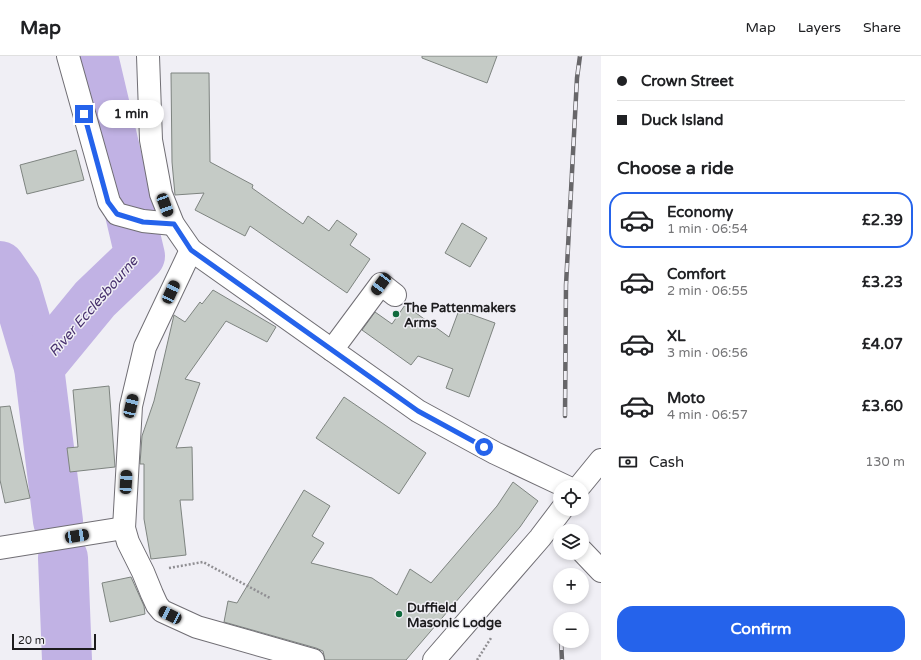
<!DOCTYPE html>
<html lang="en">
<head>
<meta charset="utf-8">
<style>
	:root { --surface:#fff; --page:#f2f2f2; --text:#202124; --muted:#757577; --line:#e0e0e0; --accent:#2563eb }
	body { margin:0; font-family:"Varela Round",sans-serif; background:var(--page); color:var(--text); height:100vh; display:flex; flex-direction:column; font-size:15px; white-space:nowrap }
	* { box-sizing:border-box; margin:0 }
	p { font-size:13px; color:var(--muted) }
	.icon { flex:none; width:22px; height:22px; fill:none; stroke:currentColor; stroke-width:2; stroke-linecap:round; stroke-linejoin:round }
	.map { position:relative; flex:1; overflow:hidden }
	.drawer { display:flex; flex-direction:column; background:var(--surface); width:320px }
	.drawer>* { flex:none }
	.guide { display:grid; align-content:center; height:88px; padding:0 16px; background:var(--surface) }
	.fabs { position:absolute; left:553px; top:424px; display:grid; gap:8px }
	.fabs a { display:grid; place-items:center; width:36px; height:36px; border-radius:50%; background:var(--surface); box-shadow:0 2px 6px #0003; font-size:20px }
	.scale { position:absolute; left:12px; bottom:10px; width:84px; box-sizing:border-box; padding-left:4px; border:2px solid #1d1c1e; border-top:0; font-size:11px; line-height:14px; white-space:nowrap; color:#1d1c1e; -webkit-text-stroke:3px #f0eff5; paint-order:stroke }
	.end { position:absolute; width:18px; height:18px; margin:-9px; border:5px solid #2563eb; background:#fff; box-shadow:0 0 0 2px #fff }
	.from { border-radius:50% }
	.bubble { position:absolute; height:28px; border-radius:14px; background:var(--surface); box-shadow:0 2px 6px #0003; font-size:13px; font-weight:700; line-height:28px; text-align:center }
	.car { position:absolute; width:12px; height:24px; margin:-12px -6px; border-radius:5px; box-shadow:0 0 3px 1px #0007; background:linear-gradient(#222 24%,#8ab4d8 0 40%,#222 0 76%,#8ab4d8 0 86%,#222 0) }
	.guide b { display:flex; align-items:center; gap:14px; height:38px; font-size:15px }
	.guide b+b { border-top:1px solid var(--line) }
	.guide i { width:10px; height:10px; background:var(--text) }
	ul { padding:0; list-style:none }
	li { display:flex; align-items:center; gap:12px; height:56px; margin:0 8px 6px; padding:0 8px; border:2px solid transparent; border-radius:16px }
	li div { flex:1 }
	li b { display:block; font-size:15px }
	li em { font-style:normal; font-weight:700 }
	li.active { border-color:var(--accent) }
	li>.icon { width:36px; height:36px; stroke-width:1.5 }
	h2 { padding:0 16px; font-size:18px; line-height:48px }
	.pay { display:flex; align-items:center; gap:10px; height:44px; padding:0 16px; font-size:15px }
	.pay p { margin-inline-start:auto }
	.button { display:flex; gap:8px; margin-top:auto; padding:8px 16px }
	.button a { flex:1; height:46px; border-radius:16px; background:var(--accent); color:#fff; font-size:16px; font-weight:700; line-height:46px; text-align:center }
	header { display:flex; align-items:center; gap:24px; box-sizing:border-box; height:56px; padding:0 20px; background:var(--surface); border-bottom:1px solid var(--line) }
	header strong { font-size:19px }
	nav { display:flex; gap:22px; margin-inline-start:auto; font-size:14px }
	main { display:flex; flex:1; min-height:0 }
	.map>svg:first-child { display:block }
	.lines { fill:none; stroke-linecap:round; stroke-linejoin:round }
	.river { stroke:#c1b2e4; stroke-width:50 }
	.building { fill:#c5cbc6; stroke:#7e8480 }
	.minor-casing { stroke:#706e74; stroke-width:24 }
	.path { stroke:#908f93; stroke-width:2.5; stroke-dasharray:2 2; stroke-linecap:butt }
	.minor { stroke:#fff; stroke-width:22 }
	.rail-casing { stroke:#676669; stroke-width:4.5 }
	.rail { stroke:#f0eff5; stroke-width:3; stroke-dasharray:9; stroke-linecap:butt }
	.route { stroke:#2563eb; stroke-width:5 }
	.poi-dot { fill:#106a3d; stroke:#f0eff5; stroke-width:1.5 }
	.labels { text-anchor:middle; stroke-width:3; stroke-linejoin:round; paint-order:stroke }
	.poi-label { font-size:13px; font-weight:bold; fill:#1d1c1e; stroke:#f0eff5; text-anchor:start }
	.water-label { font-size:14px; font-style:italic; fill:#48316e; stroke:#f0eff5 }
</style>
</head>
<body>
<header>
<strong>Map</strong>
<nav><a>Map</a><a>Layers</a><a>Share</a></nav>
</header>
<main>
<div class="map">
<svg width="601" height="604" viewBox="0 0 601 604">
	<rect width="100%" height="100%" fill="#f0eff5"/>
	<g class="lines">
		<!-- river -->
		<g class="river">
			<polyline points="0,210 16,233 39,311 58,465"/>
			<polyline points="39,311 95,243 140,200 93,0"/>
			<polyline points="63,502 67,604"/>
		</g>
	</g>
	<!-- building -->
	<g class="building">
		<polygon points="422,0 497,0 487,27 422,2"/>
		<polygon points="171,17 209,17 210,106 253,129 252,132 303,168 308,160 329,175 337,164 357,178 350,189 370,203 347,237 250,170 245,180 195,154 204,137 175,139 172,106"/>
		<polygon points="76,94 84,124 27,138 20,109"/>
		<polygon points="462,167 487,182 470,211 445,197"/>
		<polygon points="213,234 276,271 267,286 226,265 185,323 200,327 176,392 192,391 193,444 180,444 186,499 151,503 144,463 144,408 140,408 142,380 154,345 174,259 185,266 200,246 202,248"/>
		<polygon points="405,249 449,281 459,254 495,267 469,341 446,332 453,313 418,300 411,309 362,274 375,256 392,268"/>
		<polygon points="109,330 115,411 70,416 67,392 78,391 73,334"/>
		<polygon points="344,341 426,397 399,438 316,382"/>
		<polygon points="10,350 30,442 5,447 0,424 0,351"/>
		<polygon points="513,426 538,445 520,471 406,604 325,604 323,595 316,592 224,566 228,545 237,547 304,434 330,450 312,480 324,487 311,507 372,522 397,539 410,513 431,527 497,450"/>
		<polygon points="131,521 144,550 145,558 110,566 102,527"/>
	</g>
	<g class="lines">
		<!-- minor casing -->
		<g class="minor-casing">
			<g id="minor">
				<polyline points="68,0 109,146 117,158 143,165 173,168"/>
				<polyline points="148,0 151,84 161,138 173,168 191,194 418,355 495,397 567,431"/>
				<polyline points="191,194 145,291 131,350 124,472 128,486 143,516 152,538 157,549 162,555 197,571 313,604"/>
				<polyline points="332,294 381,228 395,239"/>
				<polyline points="579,431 601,404"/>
				<polyline points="0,492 124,472"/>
				<polyline points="582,495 601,515"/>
				<polyline points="434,604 540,482 562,453"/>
			</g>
		</g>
		<!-- path -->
		<g class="path">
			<polyline points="169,512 203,506 270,542"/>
			<polyline points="477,604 491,582"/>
		</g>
		<!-- minor -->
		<use href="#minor" class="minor"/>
		<!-- rail casing -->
		<g class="rail-casing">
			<g id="rail">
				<polyline points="565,360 566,229 577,22 580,0"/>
				<polyline points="561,585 562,604"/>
			</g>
		</g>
		<!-- rail -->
		<use href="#rail" class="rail"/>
	</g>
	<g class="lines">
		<!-- route -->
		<polyline class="route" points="84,58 108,146 117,158 143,166 174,168 191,194 418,355 484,391"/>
	</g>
	<!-- markers -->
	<g class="poi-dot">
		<circle cx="396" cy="258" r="4"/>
		<circle cx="399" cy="558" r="4"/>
	</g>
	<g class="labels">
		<!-- poi labels -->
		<g class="poi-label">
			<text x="404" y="256">The Pattenmakers<tspan x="404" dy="15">Arms</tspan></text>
			<text x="407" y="556">Duffield<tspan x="407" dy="15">Masonic Lodge</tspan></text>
		</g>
		<!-- water labels -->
		<g class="water-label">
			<text transform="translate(93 250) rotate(-49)" y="5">River Ecclesbourne</text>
		</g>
	</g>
</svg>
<div class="fabs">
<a><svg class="icon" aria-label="locate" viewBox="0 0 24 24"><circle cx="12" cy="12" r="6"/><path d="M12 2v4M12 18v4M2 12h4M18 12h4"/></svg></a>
<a><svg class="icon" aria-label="layers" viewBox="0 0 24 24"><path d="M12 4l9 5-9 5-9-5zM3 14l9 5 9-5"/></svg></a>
<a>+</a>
<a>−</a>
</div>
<div class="scale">20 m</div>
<i class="end from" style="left:484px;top:391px"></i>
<i class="end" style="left:84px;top:58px"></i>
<div class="bubble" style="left:98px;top:44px;width:66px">1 min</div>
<i class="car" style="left:165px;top:149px;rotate:160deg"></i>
<i class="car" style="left:381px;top:228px;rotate:217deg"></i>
<i class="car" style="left:171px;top:236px;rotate:25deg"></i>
<i class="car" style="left:131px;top:350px;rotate:13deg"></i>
<i class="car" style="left:126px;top:426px;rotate:3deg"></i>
<i class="car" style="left:77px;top:480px;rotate:81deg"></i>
<i class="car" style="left:170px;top:559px;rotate:297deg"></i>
</div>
<section class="drawer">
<div class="guide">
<b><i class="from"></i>Crown Street</b>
<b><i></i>Duck Island</b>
</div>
<h2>Choose a ride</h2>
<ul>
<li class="active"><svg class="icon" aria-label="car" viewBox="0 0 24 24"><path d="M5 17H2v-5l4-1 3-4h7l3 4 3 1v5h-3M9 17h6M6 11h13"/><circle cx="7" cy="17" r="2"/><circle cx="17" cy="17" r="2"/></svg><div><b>Economy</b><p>1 min · 06:54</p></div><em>£2.39</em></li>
<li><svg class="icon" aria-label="car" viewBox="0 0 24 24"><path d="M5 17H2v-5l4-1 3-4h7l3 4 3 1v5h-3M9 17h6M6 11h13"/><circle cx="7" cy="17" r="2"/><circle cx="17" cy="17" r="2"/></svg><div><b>Comfort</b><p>2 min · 06:55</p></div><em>£3.23</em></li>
<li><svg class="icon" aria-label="car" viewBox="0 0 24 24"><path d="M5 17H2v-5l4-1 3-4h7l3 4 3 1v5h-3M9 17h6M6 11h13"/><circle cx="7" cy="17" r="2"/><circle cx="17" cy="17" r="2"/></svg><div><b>XL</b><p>3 min · 06:56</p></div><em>£4.07</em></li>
<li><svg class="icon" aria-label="car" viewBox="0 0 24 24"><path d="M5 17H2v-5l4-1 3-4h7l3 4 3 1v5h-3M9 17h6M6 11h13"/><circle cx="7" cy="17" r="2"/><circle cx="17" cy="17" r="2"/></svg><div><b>Moto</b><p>4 min · 06:57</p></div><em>£3.60</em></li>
</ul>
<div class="pay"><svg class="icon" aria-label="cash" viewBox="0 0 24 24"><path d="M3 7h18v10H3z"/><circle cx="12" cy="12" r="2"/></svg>Cash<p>130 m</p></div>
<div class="button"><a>Confirm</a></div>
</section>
</main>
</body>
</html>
